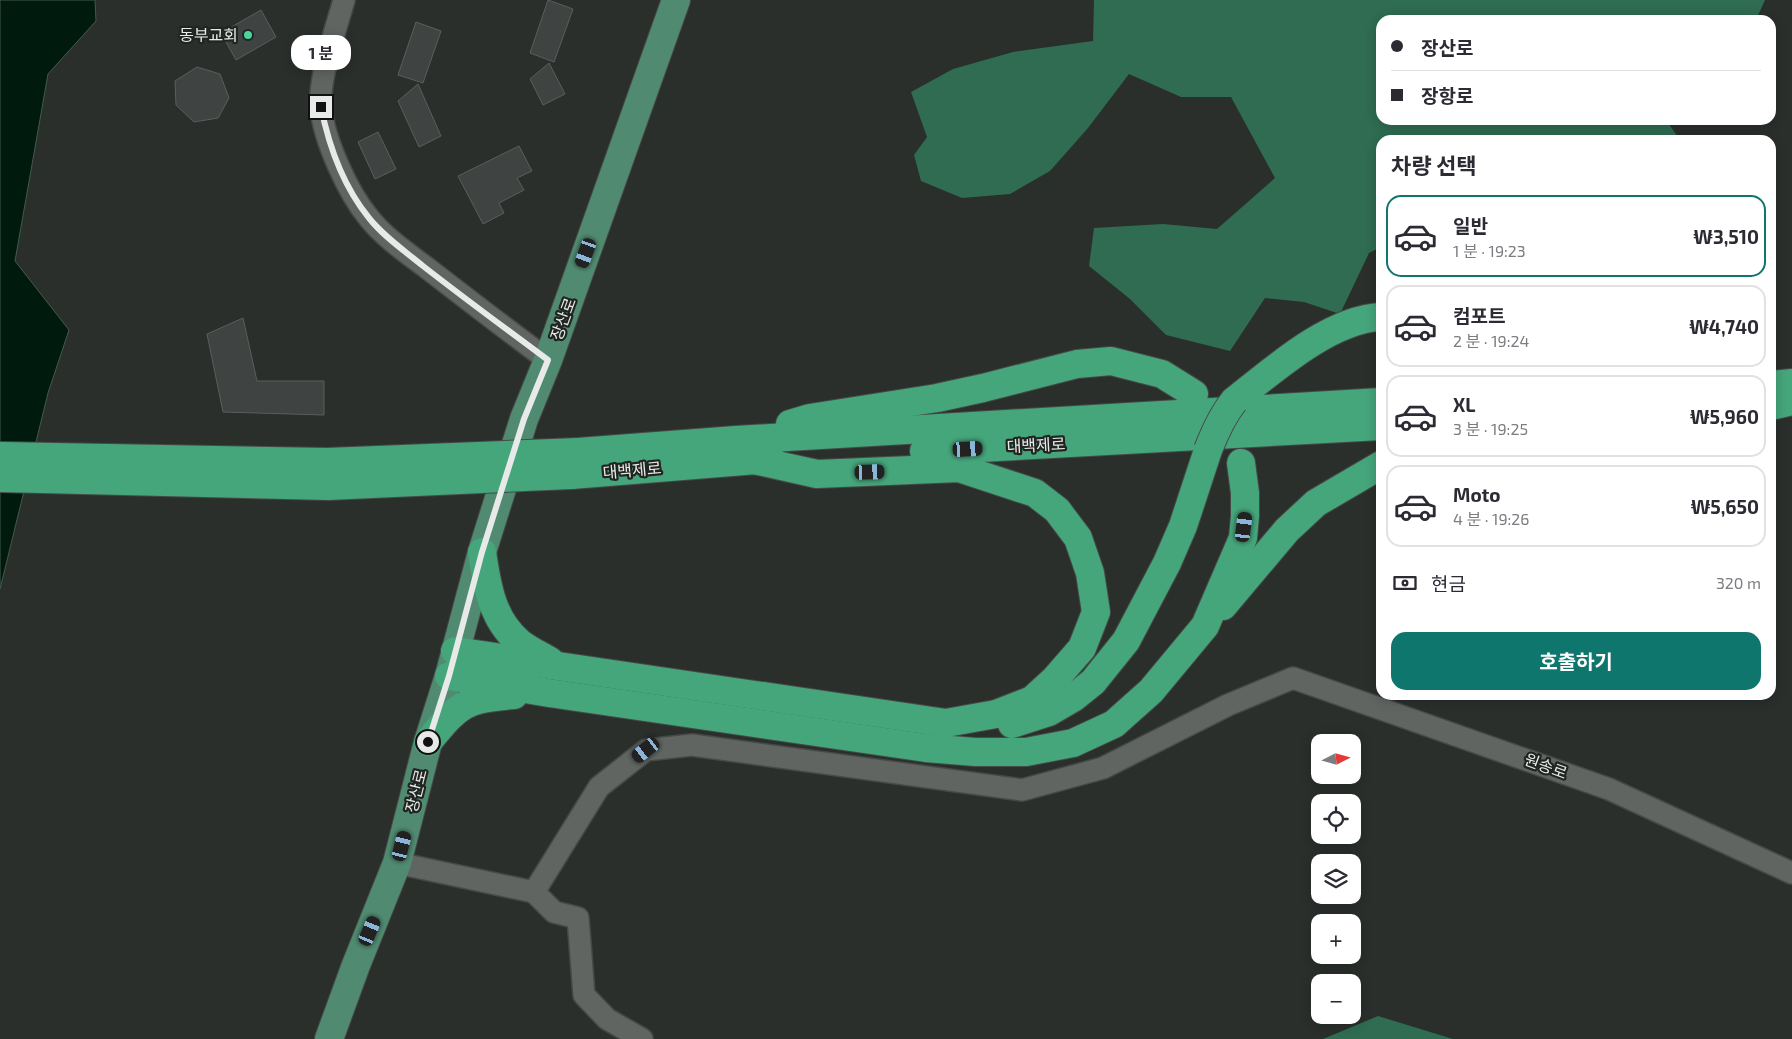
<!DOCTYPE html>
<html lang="ko">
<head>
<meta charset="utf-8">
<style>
	:root { --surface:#fff; --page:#f2f2f3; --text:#2b2b33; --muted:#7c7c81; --line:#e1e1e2; --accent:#0f766e }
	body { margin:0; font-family:"Exo 2","Noto Sans KR",sans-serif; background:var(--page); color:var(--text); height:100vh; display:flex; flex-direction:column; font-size:19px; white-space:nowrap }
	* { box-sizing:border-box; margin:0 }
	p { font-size:16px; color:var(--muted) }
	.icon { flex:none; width:28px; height:28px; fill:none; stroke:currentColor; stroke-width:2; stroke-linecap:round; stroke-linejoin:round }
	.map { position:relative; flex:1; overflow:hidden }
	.panel { position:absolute; left:1376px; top:135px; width:400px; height:565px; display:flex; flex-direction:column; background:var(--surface); border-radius:15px; box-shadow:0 2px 12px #0003 }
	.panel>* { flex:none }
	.hud { position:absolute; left:1376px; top:15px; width:400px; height:110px; border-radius:15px; box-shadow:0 2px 12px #0003; display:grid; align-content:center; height:110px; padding:0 15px; background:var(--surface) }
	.needle { width:32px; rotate:84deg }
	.fabs { position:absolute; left:1311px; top:734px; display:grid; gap:10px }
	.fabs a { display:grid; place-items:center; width:50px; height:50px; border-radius:10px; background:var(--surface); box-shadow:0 2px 12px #0003; font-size:25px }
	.end { position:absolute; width:22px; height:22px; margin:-11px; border:6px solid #e7eae8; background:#111; box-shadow:0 0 0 2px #111 }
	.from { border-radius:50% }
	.bubble { position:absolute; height:35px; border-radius:15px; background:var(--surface); box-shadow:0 2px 12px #0003; font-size:16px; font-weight:700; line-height:35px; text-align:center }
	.car { position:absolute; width:15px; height:30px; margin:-15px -8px; border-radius:6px; box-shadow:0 0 4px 1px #0007; background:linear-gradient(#222 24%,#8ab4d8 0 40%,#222 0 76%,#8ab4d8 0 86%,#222 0) }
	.hud b { display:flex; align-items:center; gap:18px; height:48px; font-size:19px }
	.hud b+b { border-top:1px solid var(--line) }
	.hud i { width:12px; height:12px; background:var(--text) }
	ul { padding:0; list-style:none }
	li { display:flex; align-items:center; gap:15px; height:82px; margin:0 10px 8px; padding:0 5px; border:2px solid var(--line); border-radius:15px }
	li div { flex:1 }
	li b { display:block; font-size:19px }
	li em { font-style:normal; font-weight:700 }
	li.on { border-color:var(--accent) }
	li>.icon { width:45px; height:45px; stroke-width:1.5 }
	h2 { padding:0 15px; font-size:22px; line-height:60px }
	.pay { display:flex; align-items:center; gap:12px; height:55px; padding:0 15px; font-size:19px }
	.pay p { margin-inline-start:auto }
	.button { display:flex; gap:10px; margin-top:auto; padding:10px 15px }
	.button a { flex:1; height:58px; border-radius:15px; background:var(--accent); color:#fff; font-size:20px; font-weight:700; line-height:58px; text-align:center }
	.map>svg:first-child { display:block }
	.forest { fill:#2f6c51 }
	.water { fill:#001b0e; stroke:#45594f }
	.building { fill:#3f4341; stroke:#5a5f5c }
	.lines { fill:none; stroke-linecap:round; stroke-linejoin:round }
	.minor-casing { stroke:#464a47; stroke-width:24 }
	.major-casing { stroke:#464a47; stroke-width:30 }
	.highway-casing { stroke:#464a47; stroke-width:30 }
	.minor { stroke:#606562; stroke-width:21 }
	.major { stroke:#508b71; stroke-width:28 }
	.highway { stroke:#45a57b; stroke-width:28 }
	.highway-bridge-casing { stroke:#464a47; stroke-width:30; stroke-linecap:butt }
	.highway-bridge { stroke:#45a57b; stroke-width:28 }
	.route { stroke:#e7eae8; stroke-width:6 }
	.poi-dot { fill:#4bd49b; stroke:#202522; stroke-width:2 }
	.labels { text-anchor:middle; stroke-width:4.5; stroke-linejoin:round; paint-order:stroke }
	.poi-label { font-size:16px; fill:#e7eae8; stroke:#202522; text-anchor:end }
	.street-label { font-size:16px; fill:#e7eae8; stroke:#202522 }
</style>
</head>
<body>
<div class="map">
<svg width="1792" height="1039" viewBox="0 0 1792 1039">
	<rect width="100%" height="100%" fill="#2a2f2c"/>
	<!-- forest -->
	<g class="forest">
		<polygon points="1094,0 1765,0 1756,20 1381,20 1381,120 1666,120 1680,140 1381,140 1381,247 1369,253 1340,314 1304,302 1265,298 1230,351 1166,335 1130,299 1089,266 1094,228 1163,224 1217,229 1275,178 1231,97 1181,97 1129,74 1088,128 1050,171 1010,194 962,198 921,181 914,155 927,137 911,92 953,69 1013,52 1093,41"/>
		<polygon points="1378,1016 1453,1039 1323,1039"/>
	</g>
	<!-- water -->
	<polygon class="water" points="0,0 95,0 96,21 48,74 15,261 69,330 48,393 0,589"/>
	<!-- building -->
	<g class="building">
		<polygon points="548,0 573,9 554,62 530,53"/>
		<polygon points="261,10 276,37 236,60 221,33"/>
		<polygon points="416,22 441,31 423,83 398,75"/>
		<polygon points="549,63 565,94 543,105 530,79"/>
		<polygon points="197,67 220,74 229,98 218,118 194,122 176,105 175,81"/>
		<polygon points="418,84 441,136 419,147 398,101"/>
		<polygon points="378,132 396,169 375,179 358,142"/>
		<polygon points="519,146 532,171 517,178 524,190 499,203 504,213 483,224 458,176"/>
		<polygon points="243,318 257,381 324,381 324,415 223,412 207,334"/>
	</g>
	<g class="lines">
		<!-- minor casing -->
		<g class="minor-casing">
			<g id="minor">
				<path d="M344,0c-8,29 -26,79 -23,108 3,32 27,85 48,110 16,20 38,35 58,50 40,31 80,62 121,92"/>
				<polyline points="397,863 534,892"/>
				<polyline points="534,892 599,787 646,750 692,745 1022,790 1103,768 1228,705 1293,678 1609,789 1792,873"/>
				<polyline points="534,892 554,912 578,918 584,995 607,1019 642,1039"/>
			</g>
		</g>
		<!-- major casing -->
		<g class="major-casing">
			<polyline id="major" points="329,1039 356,965 397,863 428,742 449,676 482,552 524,419 548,360 676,0"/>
		</g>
		<!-- highway casing -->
		<g class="highway-casing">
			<g id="highway">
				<polyline points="1771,385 1792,383"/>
				<path d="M1234,401c39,-31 96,-82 147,-84"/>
				<polyline points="1771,406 1792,401"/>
				<polyline points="790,424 810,418 937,398 983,388 1077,364 1111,361 1162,374 1194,394"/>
				<polyline points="924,451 1381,426"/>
				<polyline points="578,452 736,440 1381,402"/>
				<polyline points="571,475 771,459"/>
				<path d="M482,552c5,34 10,68 38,91 9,7 20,12 30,18"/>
				<polyline points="1223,606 1287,530 1316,503 1381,465"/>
				<polyline points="455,651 946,723 996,714 1032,700 1055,679 1082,648 1096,612 1090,573 1078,538 1057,510 1035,493 959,468 817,474 754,460"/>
				<polyline points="449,676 549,693 926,748 975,752 1026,752 1073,743 1114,724 1151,691 1205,626 1243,538 1245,516 1245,493 1241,463"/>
				<polyline points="1012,724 1049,712 1073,698 1093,682 1126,641 1167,563 1183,526 1208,450"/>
				<path d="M428,742c31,-38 36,-43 86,-47"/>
			</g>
		</g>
		<!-- minor -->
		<use href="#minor" class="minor"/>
		<!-- major -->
		<use href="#major" class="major"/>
		<!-- highway -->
		<use href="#highway" class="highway"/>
		<!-- highway-bridge casing -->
		<g class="highway-bridge-casing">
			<g id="highway-bridge">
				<path d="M1208,450c7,-18 14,-34 26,-49"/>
				<polyline points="0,456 327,462 578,452"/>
				<polyline points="0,478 328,486 571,475"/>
			</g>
		</g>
		<!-- highway-bridge -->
		<use href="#highway-bridge" class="highway-bridge"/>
	</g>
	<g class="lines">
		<!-- route -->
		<path class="route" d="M321,107c8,40 22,79 48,111 15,19 36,33 54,48 41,32 83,63 125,94l-24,59 -42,133 -33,124 -21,66"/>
	</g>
	<!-- markers -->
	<circle class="poi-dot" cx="248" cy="35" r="5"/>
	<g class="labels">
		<!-- poi labels -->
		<g class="poi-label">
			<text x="238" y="41">동부교회</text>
		</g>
		<!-- street labels -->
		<g class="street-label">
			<text transform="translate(563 319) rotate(-70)" y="6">장산로</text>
			<text transform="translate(1036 445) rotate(-3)" y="6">대백제로</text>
			<text transform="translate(632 470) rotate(-5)" y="6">대백제로</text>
			<text transform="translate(1546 766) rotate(20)" y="6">원송로</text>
			<text transform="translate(416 791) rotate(-76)" y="6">장산로</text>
		</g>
	</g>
</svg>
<div class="fabs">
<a><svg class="needle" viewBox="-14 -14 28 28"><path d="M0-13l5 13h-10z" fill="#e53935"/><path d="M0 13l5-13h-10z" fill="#7c7c81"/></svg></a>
<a><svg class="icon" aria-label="locate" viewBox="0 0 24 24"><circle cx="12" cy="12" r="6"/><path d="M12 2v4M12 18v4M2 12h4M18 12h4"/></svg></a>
<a><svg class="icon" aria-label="layers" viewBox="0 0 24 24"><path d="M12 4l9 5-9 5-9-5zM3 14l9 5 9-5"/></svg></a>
<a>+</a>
<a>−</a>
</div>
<i class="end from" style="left:428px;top:742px"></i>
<i class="end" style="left:321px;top:107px"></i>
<div class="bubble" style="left:291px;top:35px;width:60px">1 분</div>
<i class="car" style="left:586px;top:253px;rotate:200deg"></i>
<i class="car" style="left:968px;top:449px;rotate:87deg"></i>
<i class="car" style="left:870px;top:472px;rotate:88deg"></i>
<i class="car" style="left:1244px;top:527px;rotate:7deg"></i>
<i class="car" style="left:646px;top:750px;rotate:232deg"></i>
<i class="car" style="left:402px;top:846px;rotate:14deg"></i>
<i class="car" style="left:370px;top:931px;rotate:23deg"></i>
<div class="hud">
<b><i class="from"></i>장산로</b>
<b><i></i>장항로</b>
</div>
<section class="panel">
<h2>차량 선택</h2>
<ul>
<li class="on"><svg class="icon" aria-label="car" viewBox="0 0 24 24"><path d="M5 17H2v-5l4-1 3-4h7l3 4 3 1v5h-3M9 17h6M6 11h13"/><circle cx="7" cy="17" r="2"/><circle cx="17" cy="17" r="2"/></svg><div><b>일반</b><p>1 분 · 19:23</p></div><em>₩3,510</em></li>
<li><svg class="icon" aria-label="car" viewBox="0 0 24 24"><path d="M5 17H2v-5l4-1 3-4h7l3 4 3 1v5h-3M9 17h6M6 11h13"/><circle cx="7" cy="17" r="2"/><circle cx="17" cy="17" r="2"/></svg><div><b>컴포트</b><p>2 분 · 19:24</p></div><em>₩4,740</em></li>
<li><svg class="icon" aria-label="car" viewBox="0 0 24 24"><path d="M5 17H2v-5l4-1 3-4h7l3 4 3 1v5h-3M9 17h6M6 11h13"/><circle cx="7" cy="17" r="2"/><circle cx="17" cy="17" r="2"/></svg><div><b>XL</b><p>3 분 · 19:25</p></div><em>₩5,960</em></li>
<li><svg class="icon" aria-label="car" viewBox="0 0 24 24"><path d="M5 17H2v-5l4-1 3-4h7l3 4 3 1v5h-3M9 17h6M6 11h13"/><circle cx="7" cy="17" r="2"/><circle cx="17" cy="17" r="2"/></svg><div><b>Moto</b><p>4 분 · 19:26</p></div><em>₩5,650</em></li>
</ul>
<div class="pay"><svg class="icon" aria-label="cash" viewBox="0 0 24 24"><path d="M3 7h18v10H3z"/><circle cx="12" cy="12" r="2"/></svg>현금<p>320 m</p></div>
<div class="button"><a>호출하기</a></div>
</section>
</div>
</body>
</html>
